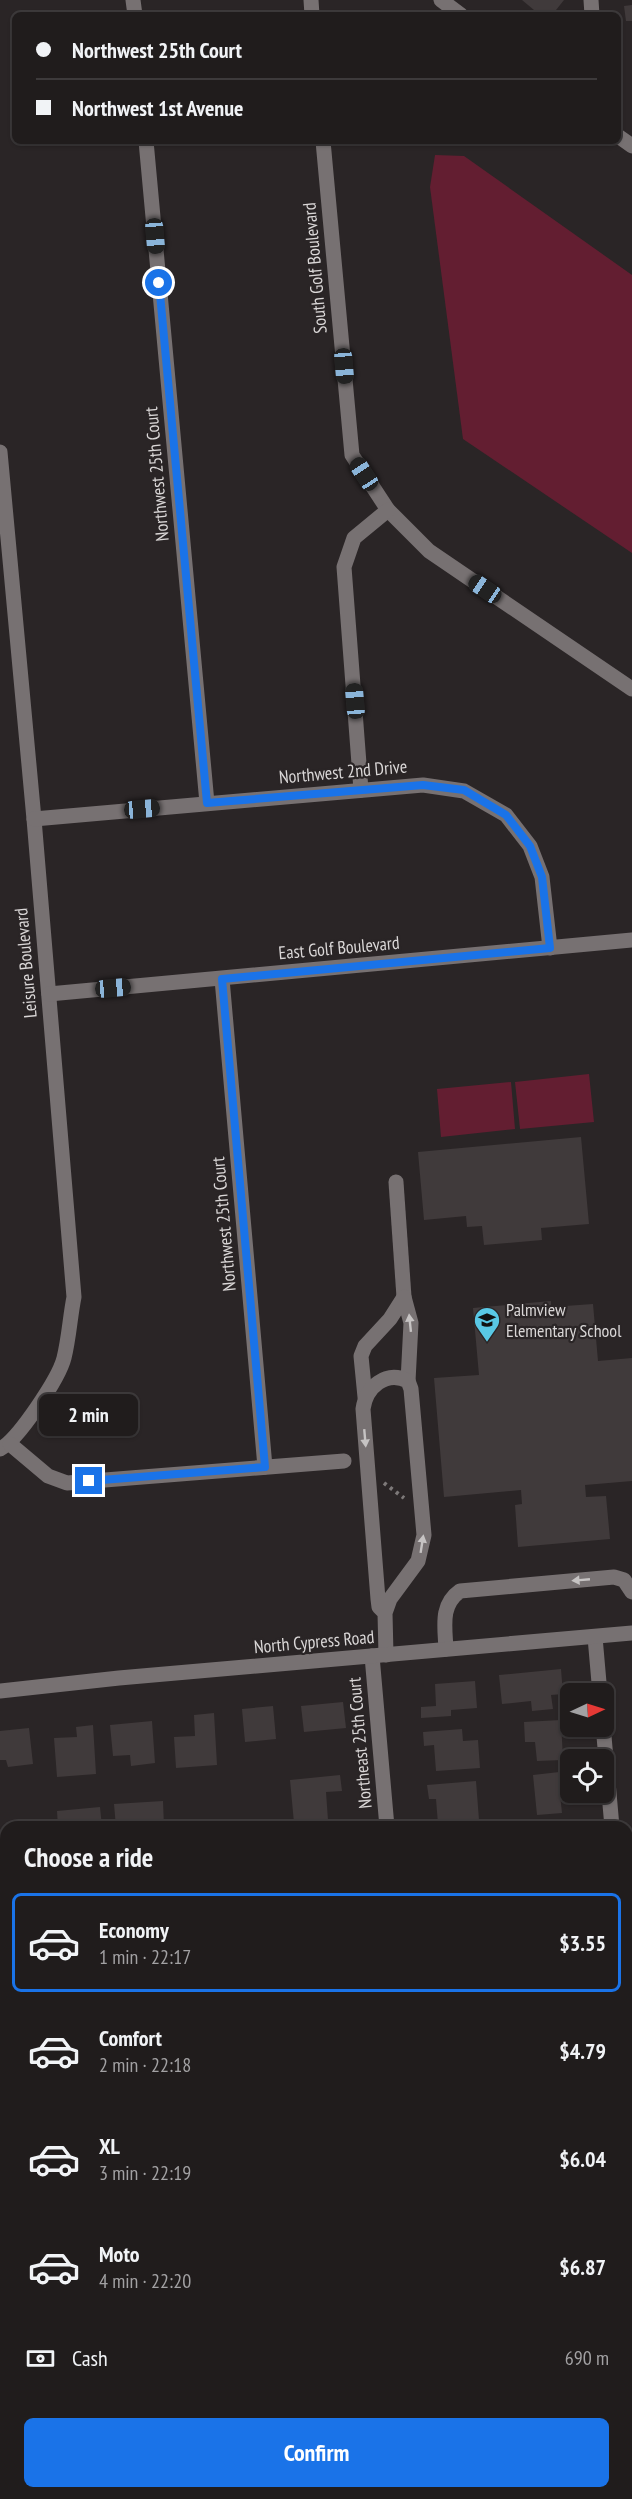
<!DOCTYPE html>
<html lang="en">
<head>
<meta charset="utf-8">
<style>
	:root { --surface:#201c1c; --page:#2d2929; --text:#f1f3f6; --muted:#a2a1a3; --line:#3d3a3b; --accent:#1a73e8 }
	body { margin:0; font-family:"PT Sans Narrow",sans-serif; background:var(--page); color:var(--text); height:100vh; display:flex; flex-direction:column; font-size:22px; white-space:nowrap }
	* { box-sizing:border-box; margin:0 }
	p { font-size:20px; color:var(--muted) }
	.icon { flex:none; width:33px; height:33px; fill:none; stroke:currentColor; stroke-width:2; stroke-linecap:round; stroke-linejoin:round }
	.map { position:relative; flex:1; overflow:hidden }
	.side { position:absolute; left:0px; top:1821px; width:633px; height:678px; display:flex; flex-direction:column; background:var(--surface); border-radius:18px 18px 0 0; box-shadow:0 2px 4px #0004,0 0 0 2px var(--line) }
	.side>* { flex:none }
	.top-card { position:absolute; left:12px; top:12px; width:609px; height:132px; border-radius:9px; box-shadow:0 2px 4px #0004,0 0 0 2px var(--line); display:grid; align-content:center; height:132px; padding:0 24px; background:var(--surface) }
	.needle { width:39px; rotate:86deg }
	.fabs { position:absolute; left:560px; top:1683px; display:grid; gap:12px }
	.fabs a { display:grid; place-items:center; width:54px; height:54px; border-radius:9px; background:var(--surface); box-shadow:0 2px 4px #0004,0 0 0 2px var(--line); font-size:30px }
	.end { position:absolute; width:27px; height:27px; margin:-14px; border:8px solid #1a73e8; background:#fff; box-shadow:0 0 0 3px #fff }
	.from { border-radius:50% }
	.bubble { position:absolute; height:42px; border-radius:9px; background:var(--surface); box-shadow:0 2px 4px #0004,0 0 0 2px var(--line); font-size:20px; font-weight:700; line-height:42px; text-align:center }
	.car { position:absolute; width:18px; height:36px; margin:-18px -9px; border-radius:8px; box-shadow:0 0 4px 2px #0007; background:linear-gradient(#222 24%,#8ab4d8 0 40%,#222 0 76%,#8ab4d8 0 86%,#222 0) }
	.top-card b { display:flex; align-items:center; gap:21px; height:57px; font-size:22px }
	.top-card b+b { border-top:2px solid var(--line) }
	.top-card i { width:15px; height:15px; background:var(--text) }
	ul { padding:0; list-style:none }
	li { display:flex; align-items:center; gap:18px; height:99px; margin:0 12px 9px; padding:0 12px; border:3px solid transparent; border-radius:9px }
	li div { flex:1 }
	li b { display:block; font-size:22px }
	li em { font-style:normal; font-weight:700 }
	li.selected { border-color:var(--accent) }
	li>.icon { width:54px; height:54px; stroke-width:1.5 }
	h2 { padding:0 24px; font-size:27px; line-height:72px }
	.pay { display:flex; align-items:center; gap:15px; height:66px; padding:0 24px; font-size:22px }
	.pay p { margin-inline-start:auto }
	.primary-button { display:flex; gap:12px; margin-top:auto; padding:12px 24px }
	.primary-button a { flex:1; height:69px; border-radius:9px; background:var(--accent); color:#fff; font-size:24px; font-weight:700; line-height:69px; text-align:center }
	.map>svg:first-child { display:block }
	.green { fill:#631e31 }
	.building { fill:#403a3b }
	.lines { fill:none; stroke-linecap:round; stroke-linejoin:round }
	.path { stroke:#7d7979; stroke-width:4; stroke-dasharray:3 4.5; stroke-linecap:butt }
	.minor { stroke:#777172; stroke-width:15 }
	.oneway { fill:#c6c3c3 }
	.route { stroke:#1a73e8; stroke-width:8 }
	.labels { text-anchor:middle; stroke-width:4.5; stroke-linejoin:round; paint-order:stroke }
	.street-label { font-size:18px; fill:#dad7d7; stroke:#2a2526 }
	.poi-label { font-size:18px; fill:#dad7d7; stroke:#2a2526; text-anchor:start }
</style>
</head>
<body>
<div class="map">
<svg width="632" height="2499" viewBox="0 0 632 2499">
	<rect width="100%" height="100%" fill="#2a2526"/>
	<!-- green -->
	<g class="green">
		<polygon points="435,155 464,156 632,275 632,553 463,439 430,187"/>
		<polygon points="589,1074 594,1122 520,1129 515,1082"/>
		<polygon points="511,1082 515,1129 441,1137 437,1089"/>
	</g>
	<!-- building -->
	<g class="building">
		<polygon points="522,0 564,0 552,15 540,15"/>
		<polygon points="632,5 632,21 626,21 624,6"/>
		<polygon points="581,1137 589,1224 541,1228 542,1240 484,1245 482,1226 467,1227 466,1216 424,1220 418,1152"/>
		<polygon points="551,1301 551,1307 593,1304 598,1361 632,1358 632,1481 585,1485 586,1497 606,1496 610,1539 518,1547 515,1505 522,1504 521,1490 444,1497 434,1378 479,1375 473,1308"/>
		<polygon points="561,1669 563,1694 551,1695 553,1709 532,1711 531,1701 502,1704 499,1675"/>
		<polygon points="475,1681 477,1708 451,1710 451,1716 421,1718 421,1707 436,1706 435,1684"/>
		<polygon points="343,1702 346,1728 304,1732 301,1706"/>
		<polygon points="273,1706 276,1739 245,1742 242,1709"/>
		<polygon points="214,1713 217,1765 176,1768 174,1737 195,1736 194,1715"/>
		<polygon points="561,1720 563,1760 537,1761 535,1742 525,1742 524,1722"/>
		<polygon points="152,1721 155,1763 131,1766 130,1755 113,1756 110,1725"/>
		<polygon points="93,1725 96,1774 57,1777 54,1738 77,1737 76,1727"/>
		<polygon points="29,1728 33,1764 8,1767 6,1760 0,1760 0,1731"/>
		<polygon points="462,1729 463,1741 478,1740 480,1768 436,1771 434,1745 424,1746 423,1732"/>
		<polygon points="568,1771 569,1784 559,1785 562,1813 537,1815 533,1775"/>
		<polygon points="340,1775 342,1791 326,1792 328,1820 294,1823 290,1780"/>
		<polygon points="476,1781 479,1820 438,1824 436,1799 429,1799 427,1785"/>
		<polygon points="163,1801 164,1827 116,1827 114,1804"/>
		<polygon points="100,1807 102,1827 58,1827 57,1811"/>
		<polygon points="214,1819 224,1827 208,1827"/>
		<polygon points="6,1837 6,1869 1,1870 0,1838"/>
		<polygon points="3,1953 6,2000 0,2000 0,1954"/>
		<polygon points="0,2097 6,2101 6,2159 0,2155"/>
		<polygon points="6,2199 6,2230 0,2217 0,2202"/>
		<polygon points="4,2266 6,2267 6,2308 0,2305 0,2273"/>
		<polygon points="6,2433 6,2450 0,2441 0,2437"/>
		<polygon points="145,2493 186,2494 187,2499 146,2499"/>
		<polygon points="365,2493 395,2493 395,2496 366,2498"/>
		<polygon points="496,2493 526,2493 527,2499 497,2499"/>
		<polygon points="304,2494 305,2499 268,2499 268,2497"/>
	</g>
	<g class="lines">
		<!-- path -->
		<polyline class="path" points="384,1483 404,1498"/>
		<!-- minor -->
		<g class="minor">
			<polyline points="133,0 135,15"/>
			<polyline points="311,0 312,15"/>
			<polyline points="441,0 461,15"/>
			<polyline points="591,0 592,15"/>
			<polyline points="618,136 632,146"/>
			<polyline points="146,141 207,803"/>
			<polyline points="323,141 352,455 388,510 429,551 632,689"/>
			<path d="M0,452l34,367 40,478c-4,20 -5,41 -10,61 -5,20 -46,82 -64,91"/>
			<polyline points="361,790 344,567 354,538 388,510"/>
			<polyline points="34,819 423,785 464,791 506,815 530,846 542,877 550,948"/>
			<polyline points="222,979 265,1467"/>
			<polyline points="49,994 632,940"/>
			<polyline points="396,1182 404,1297"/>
			<polyline points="365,1397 361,1356 365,1346 390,1319 404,1297 411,1323 408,1381"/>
			<polyline points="10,1444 48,1476 67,1483 344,1461"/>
			<path d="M385,1613l-6,-6 -1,-8 -15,-190c3,-22 23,-39 45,-28l3,8 13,146 -6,26 -28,38 -5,14 1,42"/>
			<polyline points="595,1637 600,1694"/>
			<path d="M446,1649c-1,-22 -6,-44 14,-58l154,-14 10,3 8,12"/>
			<polyline points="372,1656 387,1827"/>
			<polyline points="0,1691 119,1678 632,1633"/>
			<polyline points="603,1725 612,1827"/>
			<polyline points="0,1911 6,1911"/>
			<polyline points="627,1987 632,2042"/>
			<polyline points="226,2493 227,2499"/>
			<polyline points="446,2493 446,2499"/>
		</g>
	</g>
	<!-- one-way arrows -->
	<defs><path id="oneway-solid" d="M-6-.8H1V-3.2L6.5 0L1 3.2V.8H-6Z" transform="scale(1.5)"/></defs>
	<g class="oneway">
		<use href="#oneway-solid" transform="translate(410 1323) rotate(-96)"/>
		<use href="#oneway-solid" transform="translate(365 1438) rotate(85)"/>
		<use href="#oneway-solid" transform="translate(422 1544) rotate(-81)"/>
		<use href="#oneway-solid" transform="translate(581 1580) rotate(175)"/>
	</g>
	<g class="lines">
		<!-- route -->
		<polyline class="route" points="89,1481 265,1467 222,979 550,948 542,877 530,846 506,815 464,790 423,785 207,803 159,283"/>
	</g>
	<!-- icons -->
	<defs>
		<g id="school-pin" transform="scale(1.35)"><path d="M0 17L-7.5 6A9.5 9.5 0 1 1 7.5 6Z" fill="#59c8e5" stroke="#2a2526"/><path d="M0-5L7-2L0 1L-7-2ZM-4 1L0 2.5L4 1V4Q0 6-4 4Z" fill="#111"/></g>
	</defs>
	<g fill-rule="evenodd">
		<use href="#school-pin" x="487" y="1320"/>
	</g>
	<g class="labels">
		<!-- street labels -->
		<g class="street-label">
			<text transform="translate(315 268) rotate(-95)" y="6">South Golf Boulevard</text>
			<text transform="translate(157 474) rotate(-95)" y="6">Northwest 25th Court</text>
			<text transform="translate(343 772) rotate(-5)" y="6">Northwest 2nd Drive</text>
			<text transform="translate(339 948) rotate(-5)" y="6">East Golf Boulevard</text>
			<text transform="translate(26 963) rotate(-95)" y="6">Leisure Boulevard</text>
			<text transform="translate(224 1224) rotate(-95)" y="6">Northwest 25th Court</text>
			<text transform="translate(314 1642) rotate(-5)" y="6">North Cypress Road</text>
			<text transform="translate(360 1743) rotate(-95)" y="6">Northeast 25th Court</text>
		</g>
		<!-- poi labels -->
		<g class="poi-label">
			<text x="506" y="1316">Palmview<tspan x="506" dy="21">Elementary School</tspan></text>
		</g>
	</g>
</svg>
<div class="fabs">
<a><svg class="needle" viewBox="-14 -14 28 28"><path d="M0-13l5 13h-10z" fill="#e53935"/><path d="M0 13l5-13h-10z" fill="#a2a1a3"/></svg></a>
<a><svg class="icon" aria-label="locate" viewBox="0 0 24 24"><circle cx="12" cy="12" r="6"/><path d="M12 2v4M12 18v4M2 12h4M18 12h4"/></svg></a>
</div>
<i class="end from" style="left:159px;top:283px"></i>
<i class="end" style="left:89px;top:1481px"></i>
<div class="bubble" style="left:39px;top:1394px;width:99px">2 min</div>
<i class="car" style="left:155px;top:236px;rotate:175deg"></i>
<i class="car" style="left:344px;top:366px;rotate:175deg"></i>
<i class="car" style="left:364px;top:474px;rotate:327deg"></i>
<i class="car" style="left:485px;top:589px;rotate:304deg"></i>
<i class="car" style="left:355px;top:701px;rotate:355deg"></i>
<i class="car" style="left:142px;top:809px;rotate:85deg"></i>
<i class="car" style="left:113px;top:988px;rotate:85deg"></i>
<div class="top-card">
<b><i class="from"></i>Northwest 25th Court</b>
<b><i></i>Northwest 1st Avenue</b>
</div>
<section class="side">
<h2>Choose a ride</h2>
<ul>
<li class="selected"><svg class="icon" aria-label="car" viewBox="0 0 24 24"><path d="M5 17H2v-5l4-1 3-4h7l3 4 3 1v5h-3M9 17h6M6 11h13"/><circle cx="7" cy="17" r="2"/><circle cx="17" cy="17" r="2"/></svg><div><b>Economy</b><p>1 min · 22:17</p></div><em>$3.55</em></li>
<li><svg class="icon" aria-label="car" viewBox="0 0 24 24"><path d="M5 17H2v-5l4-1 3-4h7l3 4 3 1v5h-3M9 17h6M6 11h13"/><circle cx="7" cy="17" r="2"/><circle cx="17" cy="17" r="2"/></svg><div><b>Comfort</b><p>2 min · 22:18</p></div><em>$4.79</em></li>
<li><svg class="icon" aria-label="car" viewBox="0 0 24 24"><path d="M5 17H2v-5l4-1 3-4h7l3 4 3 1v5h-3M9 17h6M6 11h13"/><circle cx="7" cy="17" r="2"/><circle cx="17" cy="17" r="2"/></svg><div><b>XL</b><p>3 min · 22:19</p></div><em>$6.04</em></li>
<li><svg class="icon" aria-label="car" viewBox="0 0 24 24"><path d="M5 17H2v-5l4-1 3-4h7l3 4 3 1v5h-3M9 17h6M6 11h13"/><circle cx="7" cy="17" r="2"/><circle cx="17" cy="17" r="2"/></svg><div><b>Moto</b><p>4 min · 22:20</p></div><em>$6.87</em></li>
</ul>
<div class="pay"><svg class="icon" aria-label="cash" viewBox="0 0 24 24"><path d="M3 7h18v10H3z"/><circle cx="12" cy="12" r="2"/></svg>Cash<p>690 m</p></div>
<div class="primary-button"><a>Confirm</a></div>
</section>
</div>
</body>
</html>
